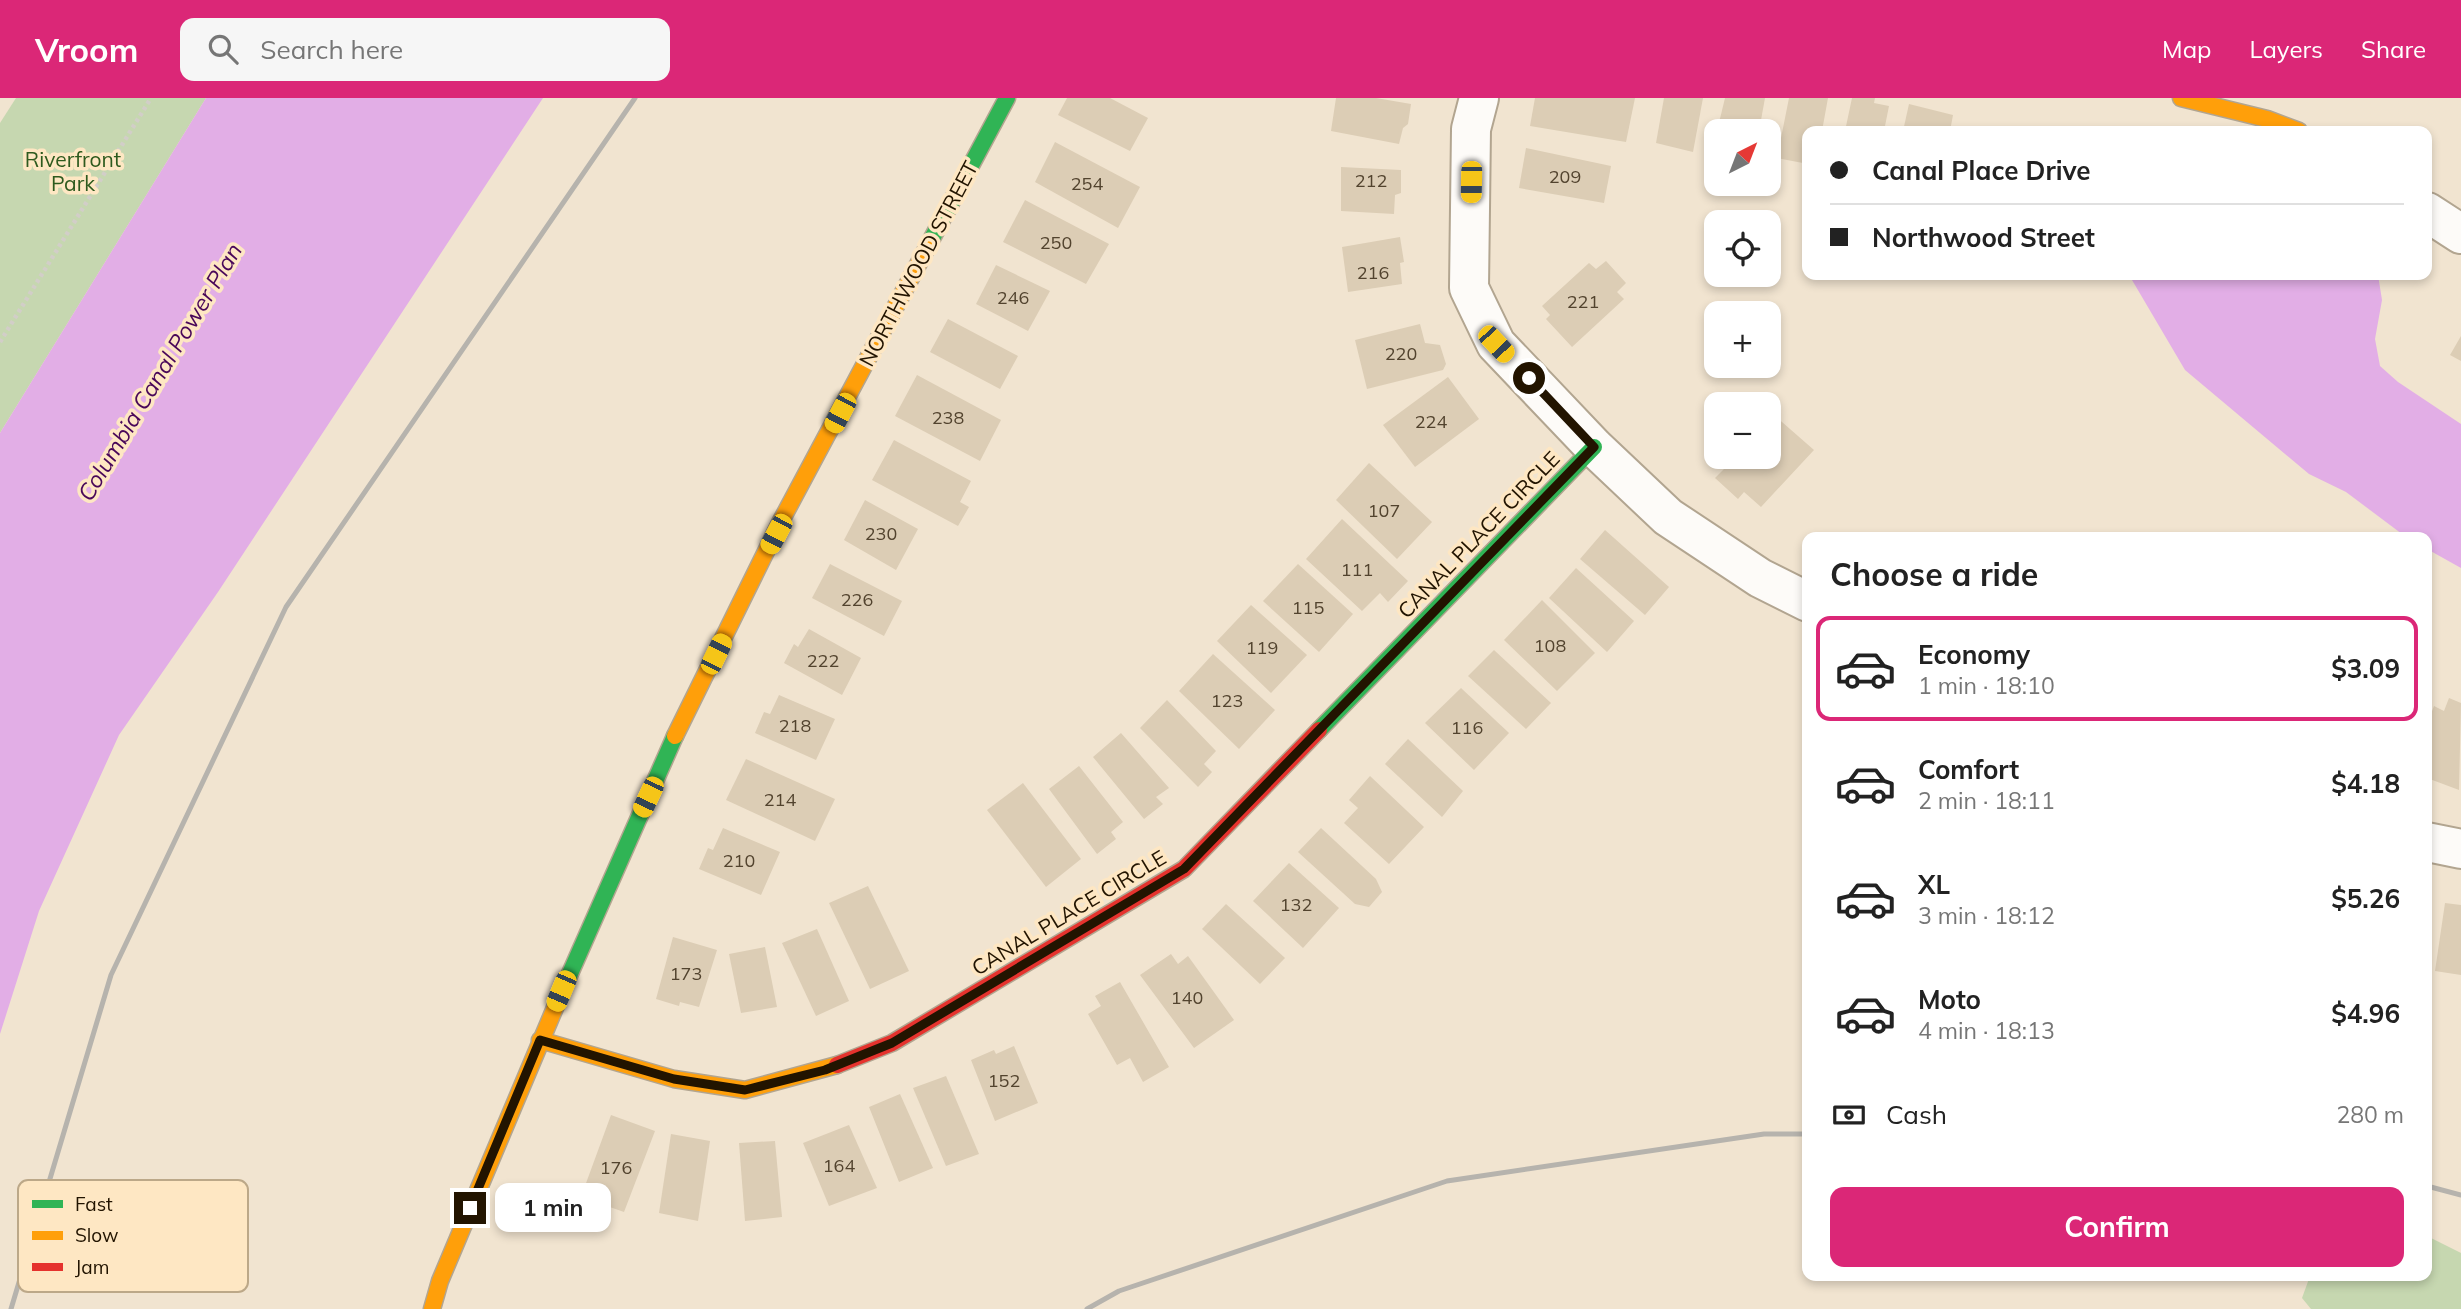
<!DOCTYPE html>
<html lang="en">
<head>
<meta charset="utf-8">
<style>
	:root { --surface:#fff; --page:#f6f6f6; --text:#222; --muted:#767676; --line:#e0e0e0; --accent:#db2777 }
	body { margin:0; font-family:Mulish,sans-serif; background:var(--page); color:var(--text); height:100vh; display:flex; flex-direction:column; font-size:26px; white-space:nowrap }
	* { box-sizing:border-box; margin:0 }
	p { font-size:23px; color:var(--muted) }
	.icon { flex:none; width:38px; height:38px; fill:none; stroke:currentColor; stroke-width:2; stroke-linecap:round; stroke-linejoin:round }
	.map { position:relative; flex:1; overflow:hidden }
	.details { position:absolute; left:1802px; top:434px; width:630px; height:749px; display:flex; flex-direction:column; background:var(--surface); border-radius:14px; box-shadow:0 4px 10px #0003 }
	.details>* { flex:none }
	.hud { position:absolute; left:1802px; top:28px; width:630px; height:154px; border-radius:14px; box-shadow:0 4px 10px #0003; display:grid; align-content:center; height:154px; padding:0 28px; background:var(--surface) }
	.needle { width:46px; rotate:42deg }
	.tools { position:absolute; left:1704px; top:21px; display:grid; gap:14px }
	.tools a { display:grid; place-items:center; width:77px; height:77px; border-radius:14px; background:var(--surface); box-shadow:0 4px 10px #0003; font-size:35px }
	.end { position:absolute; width:32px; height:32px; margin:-16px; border:9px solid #221400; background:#fff; box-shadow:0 0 0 4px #fff }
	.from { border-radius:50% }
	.bubble { position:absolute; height:49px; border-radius:14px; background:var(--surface); box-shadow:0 4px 10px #0003; font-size:23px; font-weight:700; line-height:49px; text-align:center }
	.car { position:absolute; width:21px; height:42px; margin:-21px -10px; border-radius:9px; box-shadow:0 0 5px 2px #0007; background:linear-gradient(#f5c518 24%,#345 0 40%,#f5c518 0 76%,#345 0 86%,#f5c518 0) }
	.hud b { display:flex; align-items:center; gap:24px; height:66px; font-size:26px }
	.hud b+b { border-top:2px solid var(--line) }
	.hud i { width:18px; height:18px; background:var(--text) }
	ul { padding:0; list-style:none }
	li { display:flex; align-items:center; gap:21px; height:105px; margin:0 14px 10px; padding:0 14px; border:4px solid transparent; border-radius:14px }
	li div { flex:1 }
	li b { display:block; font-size:26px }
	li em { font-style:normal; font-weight:700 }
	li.selected { border-color:var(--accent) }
	li>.icon { width:63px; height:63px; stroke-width:1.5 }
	h2 { padding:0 28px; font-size:32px; line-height:84px }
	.pay { display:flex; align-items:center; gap:18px; height:77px; padding:0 28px; font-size:26px }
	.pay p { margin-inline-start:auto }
	.cta { display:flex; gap:14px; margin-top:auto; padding:14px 28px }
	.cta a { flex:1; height:80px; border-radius:14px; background:var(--accent); color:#fff; font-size:28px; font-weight:700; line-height:80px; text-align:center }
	header { display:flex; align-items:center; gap:42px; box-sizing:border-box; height:98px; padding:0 35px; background:var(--accent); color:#fff }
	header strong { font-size:33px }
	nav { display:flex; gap:38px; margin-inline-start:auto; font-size:24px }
	.search { width:490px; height:63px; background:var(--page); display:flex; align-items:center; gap:18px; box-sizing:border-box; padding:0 24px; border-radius:14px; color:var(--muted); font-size:26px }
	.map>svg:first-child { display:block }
	.green { fill:#c6d7b0 }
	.water { fill:#e2aee6 }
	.building { fill:#dccdb5 }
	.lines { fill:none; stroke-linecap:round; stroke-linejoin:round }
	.street-casing { stroke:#b2a590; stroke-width:42 }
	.fast-casing { stroke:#b2a590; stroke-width:19 }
	.slow-casing { stroke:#b2a590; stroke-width:19 }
	.jam-casing { stroke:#b2a590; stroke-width:19 }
	.path { stroke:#d2cec8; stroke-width:4.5; stroke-dasharray:3.5 3.5; stroke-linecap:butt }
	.street { stroke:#fdfbf8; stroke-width:38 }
	.fast { stroke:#30b455; stroke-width:16 }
	.slow { stroke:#ff9f0a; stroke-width:16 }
	.jam { stroke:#e5322d; stroke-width:16 }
	.rail { stroke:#b6b3ad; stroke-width:5 }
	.route { stroke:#221400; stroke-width:9 }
	.labels { text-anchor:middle; stroke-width:7; stroke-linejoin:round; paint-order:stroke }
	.number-label { font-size:18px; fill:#52432e }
	.park-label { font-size:21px; fill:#2e5a1e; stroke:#fee7c3 }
	.street-label { font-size:21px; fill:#221400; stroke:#fee7c3 }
	.water-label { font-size:23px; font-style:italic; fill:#490759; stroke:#fee7c3 }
	.key { fill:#fee7c3; stroke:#bca888; stroke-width:2 }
	.key-label { font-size:19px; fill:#221400 }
</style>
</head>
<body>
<header>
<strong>Vroom</strong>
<div class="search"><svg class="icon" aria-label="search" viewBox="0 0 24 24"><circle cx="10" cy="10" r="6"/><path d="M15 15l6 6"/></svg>Search here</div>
<nav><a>Map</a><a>Layers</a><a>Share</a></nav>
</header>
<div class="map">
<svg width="2461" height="1211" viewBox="0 0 2461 1211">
	<rect width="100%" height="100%" fill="#f1e4d0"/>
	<!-- green -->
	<g class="green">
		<polygon points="16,0 206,0 0,335 0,25"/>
		<polygon points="2427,1138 2461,1155 2461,1211 2311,1211 2302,1200 2310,1178 2427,1178"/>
	</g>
	<!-- water -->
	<g class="water">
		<polygon points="206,0 543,0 218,494 119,637 39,813 0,936 0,335"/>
		<polygon points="2123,177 2378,177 2382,202 2375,241 2380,268 2398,284 2461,326 2461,470 2427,451 2427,439 2406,439 2346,394 2309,376 2185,272 2132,182"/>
	</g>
	<!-- building -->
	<g class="building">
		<polygon points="1067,0 1110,0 1148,20 1130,53 1058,17"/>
		<polygon points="1336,0 1376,0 1411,6 1408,26 1403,30 1399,46 1331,33"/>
		<polygon points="1535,0 1635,0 1626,44 1530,28"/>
		<polygon points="1664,0 1703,0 1693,54 1656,45"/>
		<polygon points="1725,0 1765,0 1759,33 1717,33"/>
		<polygon points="1789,0 1828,0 1822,33 1808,33 1808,66 1777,60"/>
		<polygon points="1852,0 1875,0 1874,5 1889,8 1884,33 1845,33"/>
		<polygon points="1909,6 1953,17 1950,33 1903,33"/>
		<polygon points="1055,44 1140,89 1118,130 1035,84"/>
		<polygon points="1526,50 1611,68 1604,105 1519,90"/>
		<polygon points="1341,69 1401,72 1401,95 1395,97 1394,116 1341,113"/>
		<polygon points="1025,102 1109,146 1086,186 1003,144"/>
		<polygon points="1400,139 1404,164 1400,165 1402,186 1348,194 1342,149"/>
		<polygon points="1606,163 1626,185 1617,194 1624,201 1572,249 1546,221 1550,217 1542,208 1589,165 1596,171"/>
		<polygon points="996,167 1050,193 1028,233 976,206"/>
		<polygon points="948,221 1018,258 1000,291 930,254"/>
		<polygon points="1420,226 1425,245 1440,247 1446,266 1443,272 1367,291 1355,242"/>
		<polygon points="2461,238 2461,263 2450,257"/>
		<polygon points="917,277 1001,322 980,363 895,318"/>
		<polygon points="1448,279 1479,321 1415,369 1383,327"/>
		<polygon points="1775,318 1814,352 1761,409 1744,394 1738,401 1715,380 1736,359 1769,359 1769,324"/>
		<polygon points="894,342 971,383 960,404 969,409 958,428 872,382"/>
		<polygon points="1369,365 1432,424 1397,461 1336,402"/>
		<polygon points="865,402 918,431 896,472 844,442"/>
		<polygon points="1342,421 1408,483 1388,504 1380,495 1362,513 1306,461"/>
		<polygon points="1605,432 1669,489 1645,517 1580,461"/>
		<polygon points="830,466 902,503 884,538 812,500"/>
		<polygon points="1298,466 1353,516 1319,554 1263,503"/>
		<polygon points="1576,470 1634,523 1607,554 1549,500"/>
		<polygon points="1542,502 1595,555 1557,593 1504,542"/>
		<polygon points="1251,507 1307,557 1271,595 1217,543"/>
		<polygon points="809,531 861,560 842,597 784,565 794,546 798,549"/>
		<polygon points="1494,552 1551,605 1526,631 1468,578"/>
		<polygon points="1213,556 1275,612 1239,651 1179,593"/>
		<polygon points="1461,590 1509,635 1474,672 1425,625"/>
		<polygon points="779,597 835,621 816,662 755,635 764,614 770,616"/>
		<polygon points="2449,600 2461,605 2459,692 2427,680 2427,626 2434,608 2444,613"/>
		<polygon points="1167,602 1216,653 1204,666 1212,674 1198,689 1140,630"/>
		<polygon points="1121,635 1169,690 1156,699 1163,706 1144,721 1093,659"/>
		<polygon points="1408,641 1463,693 1442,719 1385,666"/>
		<polygon points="746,661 835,701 815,743 726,702"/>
		<polygon points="1079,668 1123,724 1111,734 1116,741 1097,756 1049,691"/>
		<polygon points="1370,678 1424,729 1389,766 1344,725 1358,710 1349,702"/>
		<polygon points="1023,685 1081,761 1046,789 987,712"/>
		<polygon points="723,730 780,754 761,797 699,771 708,750 713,752"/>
		<polygon points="1321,730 1376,781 1382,794 1369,809 1355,806 1298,754"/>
		<polygon points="1289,765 1339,810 1303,850 1253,803"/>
		<polygon points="868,788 909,873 870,891 829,805"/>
		<polygon points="2445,805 2461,807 2461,877 2435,873"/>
		<polygon points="1226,806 1285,860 1260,886 1202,831"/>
		<polygon points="817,831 849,903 816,918 782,845"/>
		<polygon points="673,839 717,852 699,909 680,904 679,908 656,901"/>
		<polygon points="765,849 777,909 741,915 729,856"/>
		<polygon points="1171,856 1178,866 1188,858 1234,922 1194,950 1140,877"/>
		<polygon points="1120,884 1169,969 1143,984 1130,960 1117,967 1088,916 1101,908 1095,898"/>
		<polygon points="1014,948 1038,1005 995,1023 971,962 994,952 996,956"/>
		<polygon points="946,978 979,1056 946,1068 913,990"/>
		<polygon points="900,996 933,1070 899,1084 869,1009"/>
		<polygon points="611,1017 655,1033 624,1114 604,1107 601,1114 578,1107"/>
		<polygon points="849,1027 877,1090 829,1108 803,1045"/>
		<polygon points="671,1036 710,1043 698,1123 659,1115"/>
		<polygon points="775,1043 782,1119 745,1123 739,1045"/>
	</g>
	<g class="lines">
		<!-- street casing -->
		<g class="street-casing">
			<g id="street">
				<polyline points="1479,0 1471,31 1469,190 1496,246 1594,349 1668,419 1760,480 1808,504"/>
				<polyline points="2427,114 2461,136"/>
				<polyline points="2427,744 2461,751"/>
			</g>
		</g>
		<!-- fast casing -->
		<g class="fast-casing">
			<g id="fast">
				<polyline points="929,146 1007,0"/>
				<polyline points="1319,632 1594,349"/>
				<polyline points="557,905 675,638"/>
			</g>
		</g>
		<!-- slow casing -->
		<g class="slow-casing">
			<g id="slow">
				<polyline points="2181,0 2267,21 2299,33"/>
				<polyline points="675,638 781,423 929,146"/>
				<polyline points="540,942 674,981 745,992 837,967"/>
				<polyline points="432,1211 440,1183 557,905"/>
			</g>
		</g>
		<!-- jam casing -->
		<g class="jam-casing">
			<polyline id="jam" points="837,967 892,945 1184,771 1319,632"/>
		</g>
		<!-- path -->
		<polyline class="path" points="0,244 151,0"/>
		<!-- street -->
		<use href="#street" class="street"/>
		<!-- fast -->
		<use href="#fast" class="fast"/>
		<!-- slow -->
		<use href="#slow" class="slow"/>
		<!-- jam -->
		<use href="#jam" class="jam"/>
		<!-- rail -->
		<g class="rail">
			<polyline points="2427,1088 2461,1097"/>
			<polyline points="11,1211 111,877 286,509 635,0"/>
			<polyline points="1087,1211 1119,1193 1447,1083 1764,1036 1808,1036"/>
		</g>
	</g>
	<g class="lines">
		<!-- route -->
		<polyline class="route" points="470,1110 540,942 674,981 745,992 825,972 892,945 1184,771 1594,349 1529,280"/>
	</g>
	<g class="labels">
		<!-- number labels -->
		<g class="number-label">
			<text x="1565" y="85">209</text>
			<text x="1371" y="89">212</text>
			<text x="1087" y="92">254</text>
			<text x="1056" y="151">250</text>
			<text x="1373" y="181">216</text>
			<text x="1013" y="206">246</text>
			<text x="1583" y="210">221</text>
			<text x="1401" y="262">220</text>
			<text x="948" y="326">238</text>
			<text x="1431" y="330">224</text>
			<text x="1384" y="419">107</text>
			<text x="881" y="442">230</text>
			<text x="1357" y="478">111</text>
			<text x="857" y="508">226</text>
			<text x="1308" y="516">115</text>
			<text x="1550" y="554">108</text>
			<text x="1262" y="556">119</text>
			<text x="823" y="569">222</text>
			<text x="1227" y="609">123</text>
			<text x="795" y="634">218</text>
			<text x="1467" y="636">116</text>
			<text x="780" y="708">214</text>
			<text x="739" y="769">210</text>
			<text x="1296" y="813">132</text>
			<text x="686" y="882">173</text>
			<text x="1187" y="906">140</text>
			<text x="1004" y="989">152</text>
			<text x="839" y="1074">164</text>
			<text x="616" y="1076">176</text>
		</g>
		<!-- park labels -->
		<g class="park-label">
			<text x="73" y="69">Riverfront<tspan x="73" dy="24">Park</tspan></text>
		</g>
		<!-- street labels -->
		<g class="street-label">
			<text transform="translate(919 166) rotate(-62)" y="7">NORTHWOOD STREET</text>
			<text transform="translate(1479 437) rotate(-46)" y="7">CANAL PLACE CIRCLE</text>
			<text transform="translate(1069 815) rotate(-31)" y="7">CANAL PLACE CIRCLE</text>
		</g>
		<!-- water labels -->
		<g class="water-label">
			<text transform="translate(160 274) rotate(-59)" y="8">Columbia Canal Power Plan</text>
		</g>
	</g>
	<!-- legend -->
	<rect x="18" y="1082" width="230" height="112" rx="10" class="key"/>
	<rect x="32" y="1102" width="31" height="8" fill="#30b455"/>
	<rect x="32" y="1133" width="31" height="9" fill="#ff9f0a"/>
	<rect x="32" y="1165" width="31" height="8" fill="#e5322d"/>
	<g class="key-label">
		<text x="75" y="1113">Fast</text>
		<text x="75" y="1144">Slow</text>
		<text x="75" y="1176">Jam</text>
	</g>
</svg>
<div class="tools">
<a><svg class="needle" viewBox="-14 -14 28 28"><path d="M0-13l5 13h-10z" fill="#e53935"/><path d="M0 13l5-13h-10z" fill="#767676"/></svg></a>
<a><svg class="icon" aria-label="locate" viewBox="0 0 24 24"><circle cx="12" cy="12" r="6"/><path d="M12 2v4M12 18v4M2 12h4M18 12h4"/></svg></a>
<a>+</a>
<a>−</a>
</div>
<i class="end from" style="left:1529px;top:280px"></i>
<i class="end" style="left:470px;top:1110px"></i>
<div class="bubble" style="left:495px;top:1085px;width:116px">1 min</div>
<i class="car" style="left:1471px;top:84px;rotate:181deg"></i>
<i class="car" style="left:1496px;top:246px;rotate:137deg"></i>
<i class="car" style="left:840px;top:315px;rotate:208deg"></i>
<i class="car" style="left:776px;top:436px;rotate:208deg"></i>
<i class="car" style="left:716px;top:556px;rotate:26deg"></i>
<i class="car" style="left:648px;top:699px;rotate:205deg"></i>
<i class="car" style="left:561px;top:893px;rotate:203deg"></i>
<div class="hud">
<b><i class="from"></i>Canal Place Drive</b>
<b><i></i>Northwood Street</b>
</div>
<section class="details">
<h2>Choose a ride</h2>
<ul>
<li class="selected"><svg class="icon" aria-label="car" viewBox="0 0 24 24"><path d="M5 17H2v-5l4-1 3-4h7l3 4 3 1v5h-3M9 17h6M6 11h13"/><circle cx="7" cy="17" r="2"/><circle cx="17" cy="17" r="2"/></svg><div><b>Economy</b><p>1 min · 18:10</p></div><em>$3.09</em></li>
<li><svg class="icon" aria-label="car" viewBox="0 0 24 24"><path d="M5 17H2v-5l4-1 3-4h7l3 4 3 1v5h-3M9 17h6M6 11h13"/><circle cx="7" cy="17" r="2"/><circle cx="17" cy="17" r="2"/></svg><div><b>Comfort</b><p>2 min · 18:11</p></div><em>$4.18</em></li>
<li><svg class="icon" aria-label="car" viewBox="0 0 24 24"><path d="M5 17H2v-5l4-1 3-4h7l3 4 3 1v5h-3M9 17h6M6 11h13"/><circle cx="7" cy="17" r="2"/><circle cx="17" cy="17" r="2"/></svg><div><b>XL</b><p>3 min · 18:12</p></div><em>$5.26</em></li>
<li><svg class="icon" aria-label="car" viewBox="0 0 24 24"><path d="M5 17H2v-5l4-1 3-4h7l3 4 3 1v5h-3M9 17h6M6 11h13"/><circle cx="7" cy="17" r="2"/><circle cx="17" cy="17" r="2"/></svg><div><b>Moto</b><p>4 min · 18:13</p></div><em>$4.96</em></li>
</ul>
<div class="pay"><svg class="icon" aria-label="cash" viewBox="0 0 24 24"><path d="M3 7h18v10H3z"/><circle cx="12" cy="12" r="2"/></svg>Cash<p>280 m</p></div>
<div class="cta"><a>Confirm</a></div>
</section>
</div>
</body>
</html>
